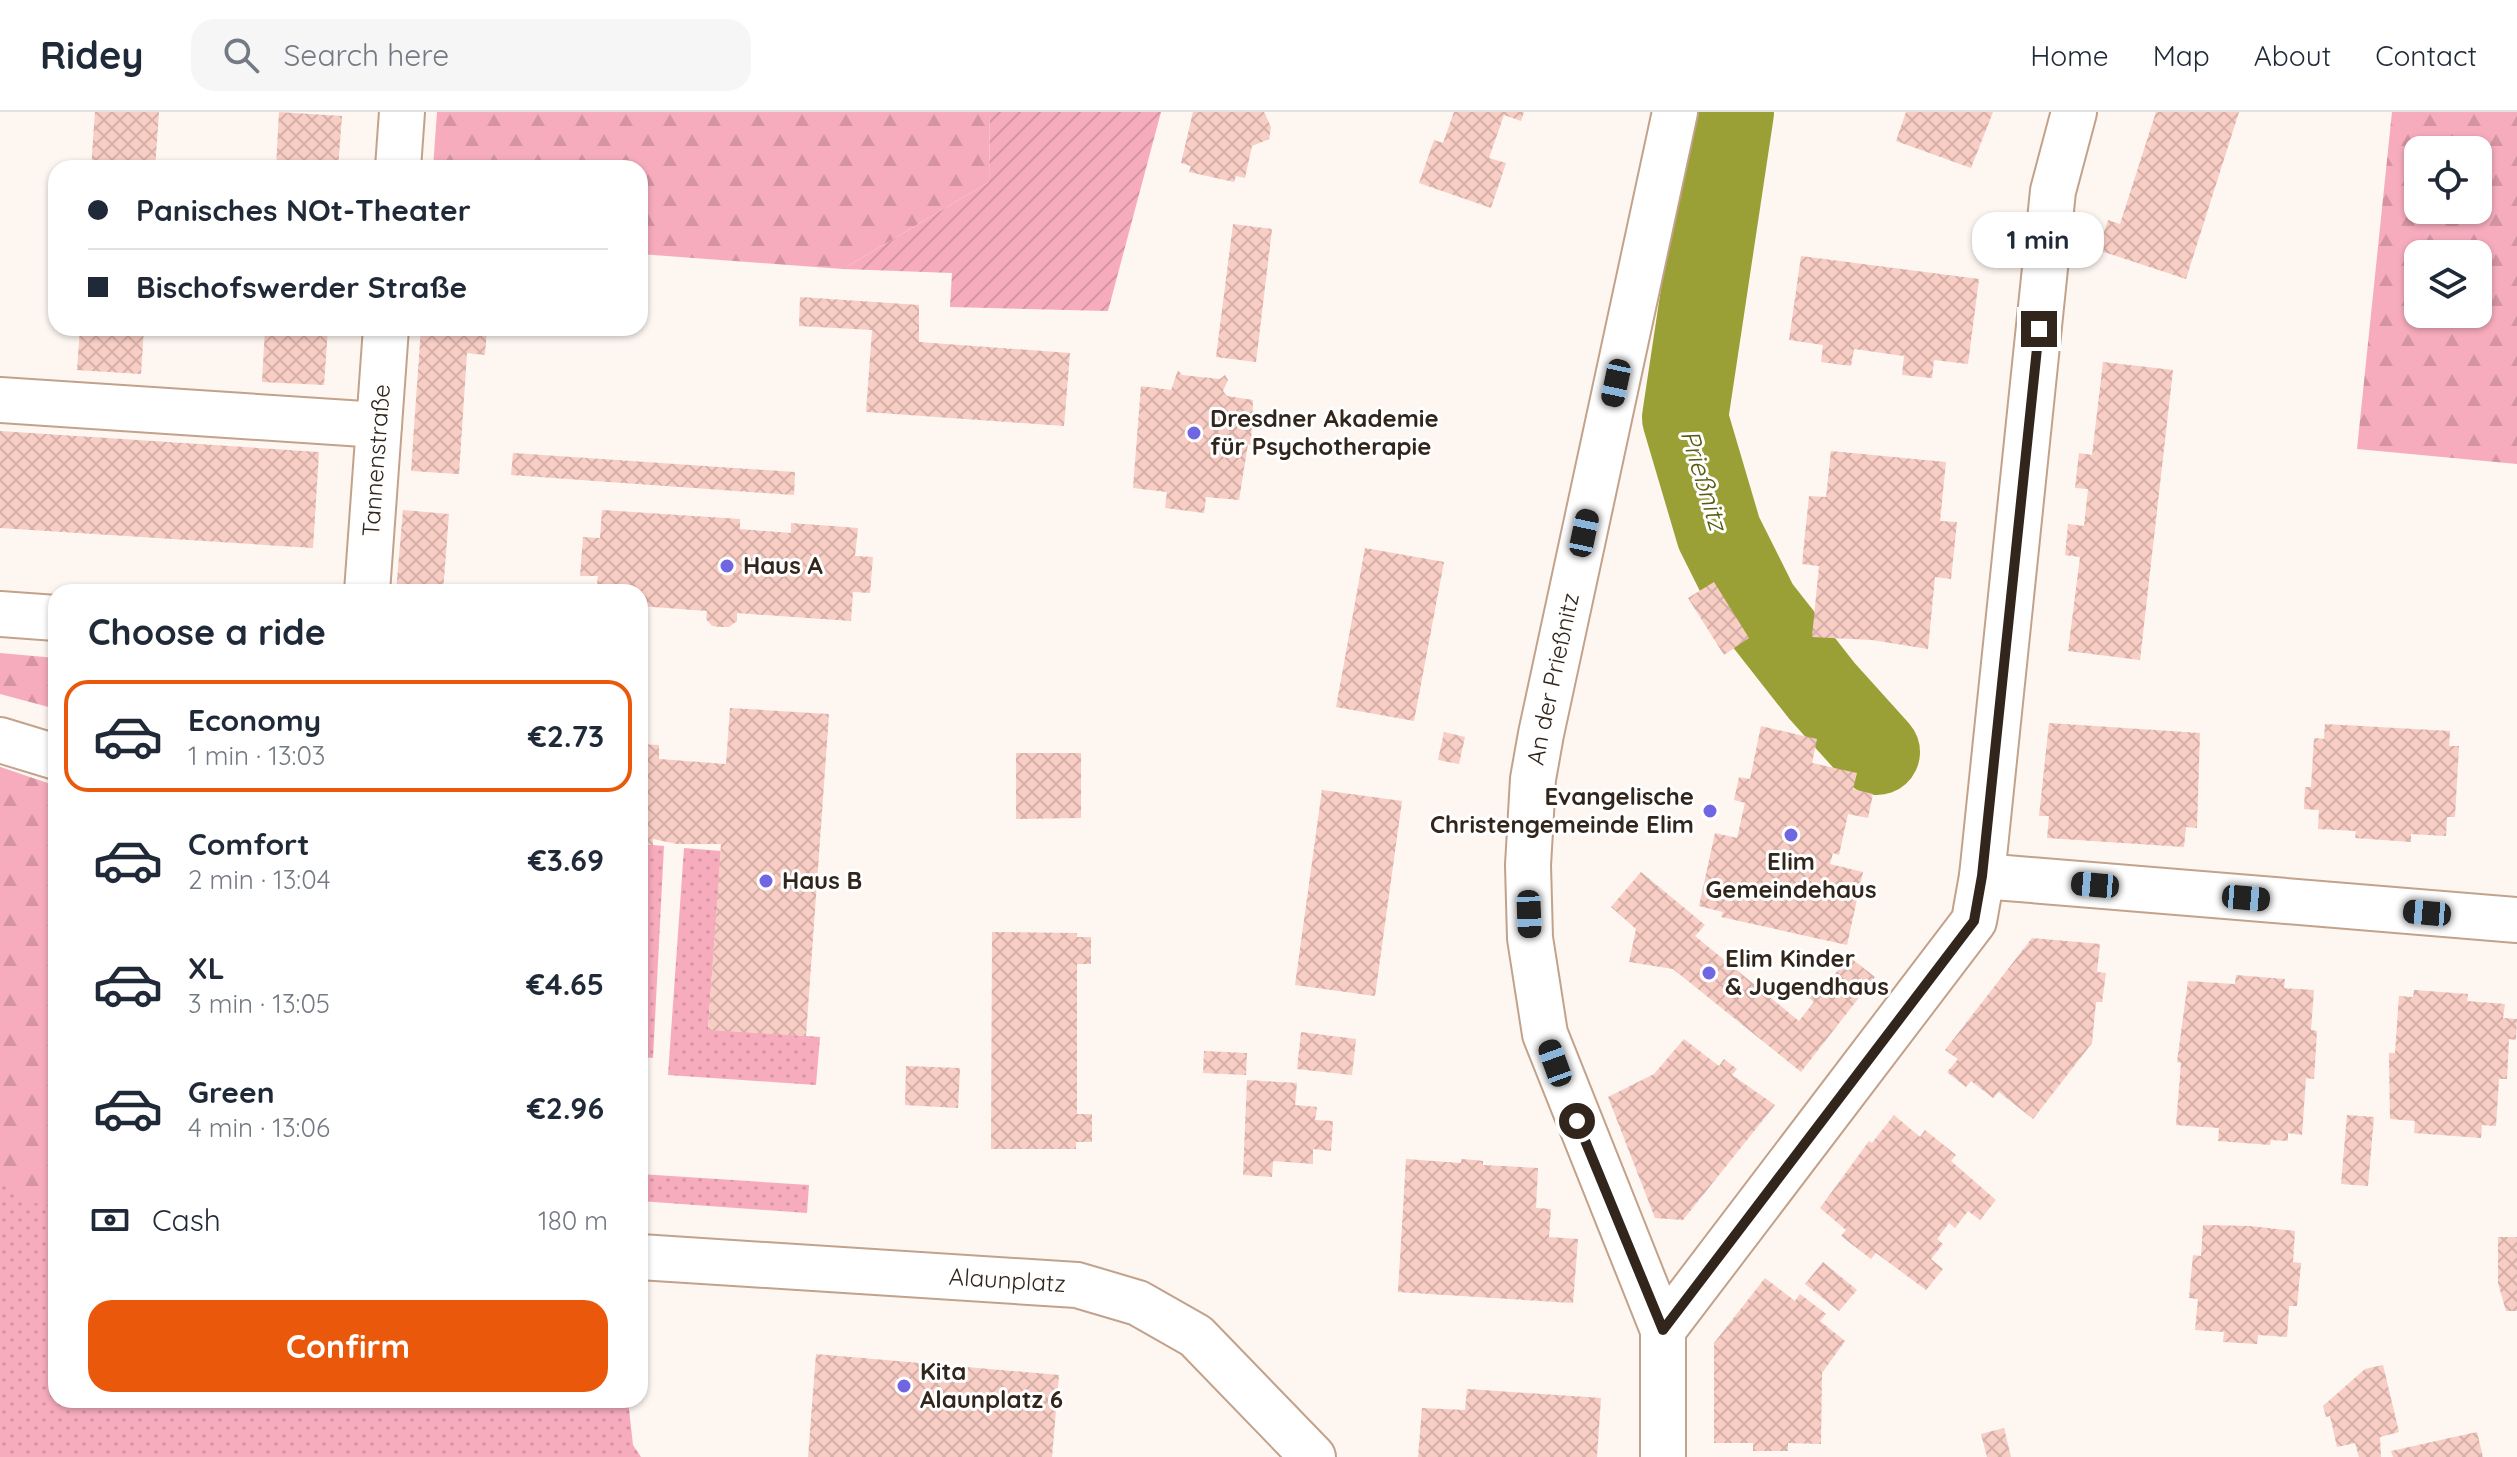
<!DOCTYPE html>
<html lang="en">
<head>
<meta charset="utf-8">
<style>
	:root { --surface:#fff; --page:#f6f6f7; --text:#1f2937; --muted:#747a83; --line:#e0e1e3; --accent:#ea580c }
	body { margin:0; font-family:Quicksand,sans-serif; background:var(--page); color:var(--text); height:100vh; display:flex; flex-direction:column; font-size:30px; white-space:nowrap }
	* { box-sizing:border-box; margin:0 }
	p { font-size:26px; color:var(--muted) }
	.icon { flex:none; width:44px; height:44px; fill:none; stroke:currentColor; stroke-width:2; stroke-linecap:round; stroke-linejoin:round }
	.map { position:relative; flex:1; overflow:hidden }
	.panel { position:absolute; left:48px; top:472px; width:600px; height:824px; display:flex; flex-direction:column; background:var(--surface); border-radius:24px; box-shadow:0 2px 6px #0004 }
	.panel>* { flex:none }
	.top-card { position:absolute; left:48px; top:48px; width:600px; height:176px; border-radius:24px; box-shadow:0 2px 6px #0004; display:grid; align-content:center; height:176px; padding:0 40px; background:var(--surface) }
	.controls { position:absolute; left:2404px; top:24px; display:grid; gap:16px }
	.controls a { display:grid; place-items:center; width:88px; height:88px; border-radius:16px; background:var(--surface); box-shadow:0 2px 6px #0004; font-size:40px }
	.end { position:absolute; width:36px; height:36px; margin:-18px; border:10px solid #32261c; background:#fff; box-shadow:0 0 0 4px #fff }
	.from { border-radius:50% }
	.bubble { position:absolute; height:56px; border-radius:24px; background:var(--surface); box-shadow:0 2px 6px #0004; font-size:26px; font-weight:700; line-height:56px; text-align:center }
	.car { position:absolute; width:24px; height:48px; margin:-24px -12px; border-radius:10px; box-shadow:0 0 6px 2px #0007; background:linear-gradient(#222 24%,#8ab4d8 0 40%,#222 0 76%,#8ab4d8 0 86%,#222 0) }
	.top-card b { display:flex; align-items:center; gap:28px; height:76px; font-size:30px }
	.top-card b+b { border-top:2px solid var(--line) }
	.top-card i { width:20px; height:20px; background:var(--text) }
	ul { padding:0; list-style:none }
	li { display:flex; align-items:center; gap:24px; height:112px; margin:0 16px 12px; padding:0 24px; border:4px solid transparent; border-radius:24px }
	li div { flex:1 }
	li b { display:block; font-size:30px }
	li em { font-style:normal; font-weight:700 }
	li.active { border-color:var(--accent) }
	li>.icon { width:72px; height:72px; stroke-width:1.5 }
	h2 { padding:0 40px; font-size:36px; line-height:96px }
	.pay { display:flex; align-items:center; gap:20px; height:88px; padding:0 40px; font-size:30px }
	.pay p { margin-inline-start:auto }
	.button { display:flex; gap:16px; margin-top:auto; padding:16px 40px }
	.button a { flex:1; height:92px; border-radius:24px; background:var(--accent); color:#fff; font-size:32px; font-weight:700; line-height:92px; text-align:center }
	header { display:flex; align-items:center; gap:48px; box-sizing:border-box; height:112px; padding:0 40px; background:var(--surface); border-bottom:2px solid var(--line) }
	header strong { font-size:38px }
	nav { display:flex; gap:44px; margin-inline-start:auto; font-size:28px }
	.search { width:560px; height:72px; background:var(--page); display:flex; align-items:center; gap:20px; box-sizing:border-box; padding:0 28px; border-radius:24px; color:var(--muted); font-size:30px }
	.map>svg:first-child { display:block }
	.grass { fill:url(#grass-dots) }
	.forest { fill:url(#forest-firs); fill-rule:evenodd }
	.garden { fill:url(#garden-furrows) }
	.lines { fill:none; stroke-linecap:round; stroke-linejoin:round }
	.river { stroke:#9aa035; stroke-width:86 }
	.building { fill:url(#building-cross-hatch) }
	.minor-casing { stroke:#c2a28b; stroke-width:48 }
	.minor { stroke:#fff; stroke-width:44 }
	.route { stroke:#32261c; stroke-width:10 }
	.poi-dot { fill:#7166e1; stroke:#fff; stroke-width:3 }
	.labels { text-anchor:middle; stroke-width:6; stroke-linejoin:round; paint-order:stroke }
	.poi-label { font-size:24px; font-weight:bold; fill:#32261c; stroke:#fff; text-anchor:start }
	.street-label { font-size:24px; fill:#32261c; stroke:#fff }
	.water-label { font-size:26px; font-style:italic; fill:#595c0e; stroke:#fff }
</style>
</head>
<body>
<header>
<strong>Ridey</strong>
<div class="search"><svg class="icon" aria-label="search" viewBox="0 0 24 24"><circle cx="10" cy="10" r="6"/><path d="M15 15l6 6"/></svg>Search here</div>
<nav><a>Home</a><a>Map</a><a>About</a><a>Contact</a></nav>
</header>
<div class="map">
<svg width="2517" height="1345" viewBox="0 0 2517 1345">
	<defs>
		<pattern id="grass-dots" width="8" height="8" patternUnits="userSpaceOnUse" patternTransform="scale(2)"><rect width="8" height="8" fill="#f7acbd"/><path d="M2 2h.1M6 6h.1" fill="none" stroke="#d494a2" stroke-width="1.8" stroke-linecap="round"/></pattern>
		<pattern id="forest-firs" width="22" height="20" patternUnits="userSpaceOnUse" patternTransform="scale(2)"><rect width="22" height="20" fill="#f7acbd"/><path d="M5 1l3.5 6h-7zM16 11l3.5 6h-7z" fill="#d494a2"/></pattern>
		<pattern id="garden-furrows" width="10" height="10" patternUnits="userSpaceOnUse" patternTransform="scale(2)"><rect width="10" height="10" fill="#f7acbd"/><path d="M-1 1l2-2M0 10L10 0M9 11l2-2" fill="none" stroke="#d494a2"/></pattern>
		<pattern id="building-cross-hatch" width="8" height="8" patternUnits="userSpaceOnUse" patternTransform="scale(2)"><rect width="8" height="8" fill="#f8cdc4"/><path d="M0 0l8 8M0 8l8-8" fill="none" stroke="#d5b0a8"/></pattern>
	</defs>
	<rect width="100%" height="100%" fill="#fdf6f1"/>
	<!-- grass -->
	<g class="grass">
		<polygon points="0,655 56,674 56,1288 628,1288 633,1333 641,1345 0,1345"/>
		<polygon points="640,732 664,734 653,946 640,945"/>
		<polygon points="684,736 721,739 708,917 820,925 816,973 668,963"/>
		<polygon points="640,1062 809,1073 807,1101 640,1089"/>
	</g>
	<!-- forest -->
	<g class="forest">
		<polygon points="437,0 990,0 989,70 843,157 640,142 640,56 433,56"/>
		<path d="M2392,0h125v352l-160,-15zM2478,38v60h-60v-60zM2418,142h60v60h-60z"/>
		<polygon points="0,541 56,546 56,597 0,582"/>
		<polygon points="0,655 56,674 56,1097 29,1089 0,1061"/>
	</g>
	<!-- garden -->
	<polygon class="garden" points="990,0 1161,0 1108,199 950,195 952,161 843,157 989,70"/>
	<g class="lines">
		<!-- river -->
		<polyline class="river" points="1731,0 1685,306 1719,421 1756,495 1822,579 1877,640"/>
	</g>
	<!-- building -->
	<g class="building">
		<polygon points="95,0 159,0 155,56 91,56"/>
		<polygon points="279,0 342,4 338,56 276,56"/>
		<polygon points="1193,0 1264,0 1271,15 1269,27 1252,34 1245,66 1236,64 1234,70 1189,60 1191,54 1181,51"/>
		<polygon points="1454,0 1524,0 1521,9 1504,3 1489,46 1506,51 1491,96 1419,71 1434,28 1443,31"/>
		<polygon points="1906,0 1993,0 1971,56 1896,29"/>
		<polygon points="2156,0 2239,0 2186,167 2098,138 2108,108 2120,112"/>
		<polygon points="1233,112 1272,117 1256,250 1216,245"/>
		<polygon points="1801,144 1979,167 1968,252 1934,248 1932,266 1902,263 1904,244 1854,237 1851,254 1821,250 1823,233 1789,228"/>
		<polygon points="800,185 919,193 919,230 1070,241 1064,314 866,300 872,218 799,214"/>
		<polygon points="80,216 144,216 141,262 77,258"/>
		<polygon points="265,216 328,216 324,273 262,270"/>
		<polygon points="421,216 487,216 485,243 467,241 459,362 411,359"/>
		<polygon points="2103,250 2173,258 2140,548 2068,539 2080,445 2065,443 2068,412 2084,414 2088,377 2075,376 2079,341 2092,343"/>
		<polygon points="1178,258 1182,263 1220,267 1225,263 1228,268 1223,279 1227,284 1253,288 1251,333 1248,332 1239,388 1206,385 1204,401 1165,396 1167,380 1133,376 1141,274 1171,278"/>
		<polygon points="0,319 319,340 313,436 0,416"/>
		<polygon points="1831,339 1946,350 1940,409 1957,410 1951,467 1935,465 1928,537 1872,528 1812,525 1819,454 1802,452 1809,384 1826,385"/>
		<polygon points="513,341 795,360 794,383 511,363"/>
		<polygon points="403,398 449,402 443,480 396,480"/>
		<polygon points="602,398 740,407 740,417 791,421 791,411 858,416 855,444 873,445 870,481 853,480 851,509 737,501 737,509 729,515 721,515 712,514 706,507 707,499 640,494 640,480 596,480 598,464 580,464 583,425 600,426"/>
		<polygon points="1365,436 1444,450 1414,609 1336,595"/>
		<polygon points="1714,470 1749,526 1724,543 1688,486"/>
		<polygon points="730,596 829,602 806,924 708,918 721,732 677,732 653,727 653,733 640,732 640,632 659,633 659,647 726,652"/>
		<polygon points="2049,611 2200,621 2197,716 2186,715 2184,735 2047,726 2049,704 2039,704"/>
		<polygon points="2325,612 2450,619 2449,634 2459,634 2455,705 2447,705 2446,724 2411,722 2411,730 2355,726 2356,719 2318,717 2319,698 2304,697 2305,675 2311,675 2314,626 2324,627"/>
		<polygon points="1761,614 1817,627 1812,651 1857,661 1853,677 1873,682 1868,706 1848,702 1839,743 1833,741 1830,752 1863,760 1847,833 1721,805 1723,800 1699,794 1715,721 1737,726 1745,691 1734,688 1739,665 1750,667"/>
		<polygon points="1444,620 1465,625 1459,652 1438,648"/>
		<polygon points="1016,641 1081,641 1081,706 1016,707"/>
		<polygon points="1322,678 1402,689 1375,884 1295,873"/>
		<polygon points="1641,760 1705,813 1695,824 1799,909 1814,890 1809,886 1819,873 1824,877 1848,844 1875,865 1801,960 1673,857 1629,850 1636,817 1611,795"/>
		<polygon points="992,820 1077,821 1077,825 1091,825 1091,852 1077,852 1077,1002 1092,1002 1092,1030 1076,1030 1076,1037 991,1037"/>
		<polygon points="2032,826 2100,832 2097,860 2106,861 2102,890 2096,890 2092,931 2033,1007 1999,980 1993,986 1971,969 1966,975 1947,960 1958,947 1945,938"/>
		<polygon points="2236,863 2285,867 2284,876 2314,878 2311,918 2317,919 2314,967 2306,966 2302,1023 2288,1021 2288,1029 2271,1028 2270,1033 2218,1029 2219,1016 2176,1013 2181,951 2177,950 2188,869 2235,872"/>
		<polygon points="2414,878 2468,882 2467,889 2505,892 2503,906 2517,907 2516,928 2509,927 2507,967 2499,967 2496,1014 2482,1013 2481,1026 2414,1021 2415,1009 2390,1007 2389,941 2395,941 2399,884 2413,885"/>
		<polygon points="1301,920 1356,927 1352,963 1297,957"/>
		<polygon points="1684,927 1719,954 1724,947 1737,957 1732,963 1775,993 1683,1108 1655,1106 1608,985 1654,962"/>
		<polygon points="1204,939 1247,941 1246,963 1203,961"/>
		<polygon points="906,954 960,956 958,996 905,993"/>
		<polygon points="1247,968 1297,971 1295,993 1317,995 1315,1008 1333,1009 1331,1039 1313,1037 1313,1052 1273,1049 1272,1065 1243,1063"/>
		<polygon points="1894,1003 1920,1025 1925,1018 1956,1043 1951,1049 1996,1088 1980,1108 1968,1099 1955,1116 1949,1111 1937,1127 1943,1132 1931,1147 1943,1157 1926,1178 1876,1141 1871,1147 1841,1124 1846,1118 1820,1096 1869,1029 1872,1031"/>
		<polygon points="2347,1003 2374,1005 2368,1074 2341,1072"/>
		<polygon points="1406,1047 1461,1051 1461,1047 1474,1048 1483,1049 1483,1053 1538,1056 1536,1096 1551,1097 1549,1125 1578,1127 1573,1191 1398,1180"/>
		<polygon points="2203,1113 2250,1114 2295,1119 2293,1150 2301,1151 2297,1194 2289,1194 2287,1225 2258,1223 2257,1232 2223,1230 2224,1220 2195,1218 2198,1187 2189,1186 2193,1143 2201,1144"/>
		<polygon points="2498,1125 2517,1125 2517,1199 2506,1199 2498,1171"/>
		<polygon points="1823,1150 1857,1178 1839,1199 1805,1172"/>
		<polygon points="1765,1166 1795,1189 1800,1182 1826,1202 1820,1209 1845,1229 1822,1261 1821,1332 1788,1331 1788,1339 1753,1339 1753,1331 1714,1331 1714,1231"/>
		<polygon points="816,1242 1059,1263 1052,1345 808,1345"/>
		<polygon points="2383,1253 2399,1320 2380,1325 2381,1345 2359,1345 2355,1331 2337,1335 2330,1304 2326,1305 2323,1294 2365,1257"/>
		<polygon points="1467,1277 1601,1286 1597,1345 1418,1345 1422,1296 1465,1298"/>
		<polygon points="2004,1316 2011,1345 1987,1345 1981,1322"/>
		<polygon points="2477,1320 2483,1345 2393,1345 2391,1339"/>
	</g>
	<g class="lines">
		<!-- minor casing -->
		<g class="minor-casing">
			<g id="minor">
				<polyline points="398,56 402,0"/>
				<polyline points="0,288 379,313"/>
				<path id="s1" d="M367,480l19,-264"/>
				<polyline points="0,502 56,506"/>
				<polyline points="0,628 56,645"/>
				<polyline points="1982,764 2517,808"/>
				<path id="s2" d="M640,1145l437,28 61,18 58,33 117,121"/>
				<polyline points="1663,1218 1974,809 1982,764 2053,79 2074,0"/>
				<path id="s3" d="M1663,1345v-127l-118,-296 -15,-96 -2,-73 5,-86 8,-45 134,-622"/>
			</g>
		</g>
		<!-- minor -->
		<use href="#minor" class="minor"/>
	</g>
	<g class="lines">
		<!-- route -->
		<polyline class="route" points="1577,1009 1663,1218 1974,809 1982,764 2039,217"/>
	</g>
	<!-- markers -->
	<g class="poi-dot">
		<circle cx="1194" cy="321" r="8"/>
		<circle cx="727" cy="454" r="8"/>
		<circle cx="1710" cy="699" r="8"/>
		<circle cx="1791" cy="723" r="8"/>
		<circle cx="766" cy="769" r="8"/>
		<circle cx="1709" cy="861" r="8"/>
		<circle cx="904" cy="1274" r="8"/>
	</g>
	<g class="labels">
		<!-- poi labels -->
		<g class="poi-label">
			<text x="1210" y="315">Dresdner Akademie<tspan x="1210" dy="28">für Psychotherapie</tspan></text>
			<text x="743" y="462">Haus A</text>
			<text x="1694" y="693" text-anchor="end">Evangelische<tspan x="1694" dy="28">Christengemeinde Elim</tspan></text>
			<text x="1791" y="758" text-anchor="middle">Elim<tspan x="1791" dy="28">Gemeindehaus</tspan></text>
			<text x="782" y="777">Haus B</text>
			<text x="1725" y="855">Elim Kinder<tspan x="1725" dy="28">&amp; Jugendhaus</tspan></text>
			<text x="920" y="1268">Kita<tspan x="920" dy="28">Alaunplatz 6</tspan></text>
		</g>
		<!-- street labels -->
		<g class="street-label">
			<text dy="8" stroke="none"><textPath href="#s1" startOffset="132">Tannenstraße</textPath></text>
			<text dy="8" stroke="none"><textPath href="#s3" startOffset="804">An der Prießnitz</textPath></text>
			<text dy="8" stroke="none"><textPath href="#s2" startOffset="368">Alaunplatz</textPath></text>
		</g>
		<!-- water labels -->
		<g class="water-label">
			<text transform="translate(1704 368) rotate(73)" y="9">Prießnitz</text>
		</g>
	</g>
</svg>
<div class="controls">
<a><svg class="icon" aria-label="locate" viewBox="0 0 24 24"><circle cx="12" cy="12" r="6"/><path d="M12 2v4M12 18v4M2 12h4M18 12h4"/></svg></a>
<a><svg class="icon" aria-label="layers" viewBox="0 0 24 24"><path d="M12 4l9 5-9 5-9-5zM3 14l9 5 9-5"/></svg></a>
</div>
<i class="end from" style="left:1577px;top:1009px"></i>
<i class="end" style="left:2039px;top:217px"></i>
<div class="bubble" style="left:1972px;top:100px;width:132px">1 min</div>
<i class="car" style="left:1616px;top:271px;rotate:192deg"></i>
<i class="car" style="left:1584px;top:421px;rotate:12deg"></i>
<i class="car" style="left:2095px;top:773px;rotate:275deg"></i>
<i class="car" style="left:2246px;top:786px;rotate:95deg"></i>
<i class="car" style="left:2427px;top:801px;rotate:275deg"></i>
<i class="car" style="left:1529px;top:802px;rotate:178deg"></i>
<i class="car" style="left:1555px;top:951px;rotate:340deg"></i>
<div class="top-card">
<b><i class="from"></i>Panisches NOt-Theater</b>
<b><i></i>Bischofswerder Straße</b>
</div>
<section class="panel">
<h2>Choose a ride</h2>
<ul>
<li class="active"><svg class="icon" aria-label="car" viewBox="0 0 24 24"><path d="M5 17H2v-5l4-1 3-4h7l3 4 3 1v5h-3M9 17h6M6 11h13"/><circle cx="7" cy="17" r="2"/><circle cx="17" cy="17" r="2"/></svg><div><b>Economy</b><p>1 min · 13:03</p></div><em>€2.73</em></li>
<li><svg class="icon" aria-label="car" viewBox="0 0 24 24"><path d="M5 17H2v-5l4-1 3-4h7l3 4 3 1v5h-3M9 17h6M6 11h13"/><circle cx="7" cy="17" r="2"/><circle cx="17" cy="17" r="2"/></svg><div><b>Comfort</b><p>2 min · 13:04</p></div><em>€3.69</em></li>
<li><svg class="icon" aria-label="car" viewBox="0 0 24 24"><path d="M5 17H2v-5l4-1 3-4h7l3 4 3 1v5h-3M9 17h6M6 11h13"/><circle cx="7" cy="17" r="2"/><circle cx="17" cy="17" r="2"/></svg><div><b>XL</b><p>3 min · 13:05</p></div><em>€4.65</em></li>
<li><svg class="icon" aria-label="car" viewBox="0 0 24 24"><path d="M5 17H2v-5l4-1 3-4h7l3 4 3 1v5h-3M9 17h6M6 11h13"/><circle cx="7" cy="17" r="2"/><circle cx="17" cy="17" r="2"/></svg><div><b>Green</b><p>4 min · 13:06</p></div><em>€2.96</em></li>
</ul>
<div class="pay"><svg class="icon" aria-label="cash" viewBox="0 0 24 24"><path d="M3 7h18v10H3z"/><circle cx="12" cy="12" r="2"/></svg>Cash<p>180 m</p></div>
<div class="button"><a>Confirm</a></div>
</section>
</div>
</body>
</html>
